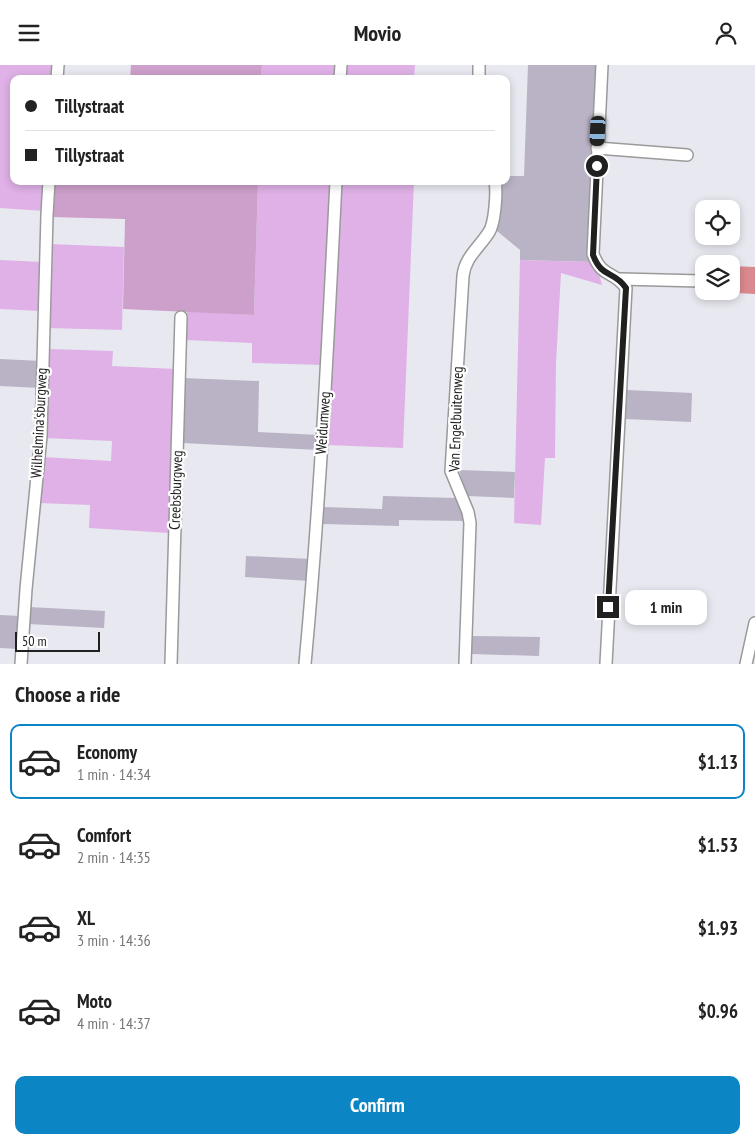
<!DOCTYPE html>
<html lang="en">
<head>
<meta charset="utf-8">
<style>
	:root { --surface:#fff; --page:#f6f6f6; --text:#222; --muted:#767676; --line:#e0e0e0; --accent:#0c85c5 }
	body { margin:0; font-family:"PT Sans Narrow",sans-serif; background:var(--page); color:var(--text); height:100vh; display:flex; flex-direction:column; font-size:19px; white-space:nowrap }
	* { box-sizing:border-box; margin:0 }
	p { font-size:16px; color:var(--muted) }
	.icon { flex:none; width:28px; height:28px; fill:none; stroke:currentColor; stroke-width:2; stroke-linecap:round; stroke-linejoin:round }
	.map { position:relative; height:599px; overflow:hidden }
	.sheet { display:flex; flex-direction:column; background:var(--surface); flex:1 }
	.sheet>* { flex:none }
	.hud { position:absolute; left:10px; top:10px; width:500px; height:110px; border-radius:10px; box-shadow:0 2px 8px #0003; display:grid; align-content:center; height:110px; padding:0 15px; background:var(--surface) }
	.buttons { position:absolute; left:695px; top:135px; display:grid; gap:10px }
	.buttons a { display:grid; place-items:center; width:45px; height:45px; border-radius:10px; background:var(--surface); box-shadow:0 2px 8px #0003; font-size:25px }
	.scale { position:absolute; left:15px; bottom:12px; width:85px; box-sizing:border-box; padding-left:5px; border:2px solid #202020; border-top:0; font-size:14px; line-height:18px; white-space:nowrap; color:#202020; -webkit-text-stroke:4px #fff; paint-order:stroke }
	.end { position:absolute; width:22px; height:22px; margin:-11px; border:6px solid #202020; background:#fff; box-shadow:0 0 0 2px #fff }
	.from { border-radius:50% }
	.bubble { position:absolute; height:35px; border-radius:10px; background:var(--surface); box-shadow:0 2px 8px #0003; font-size:16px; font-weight:600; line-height:35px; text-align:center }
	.car { position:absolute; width:15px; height:30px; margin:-15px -8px; border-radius:6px; box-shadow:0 0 4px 1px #0007; background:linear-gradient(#222 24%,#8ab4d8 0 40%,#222 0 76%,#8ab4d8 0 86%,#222 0) }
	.hud b { display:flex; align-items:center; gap:18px; height:48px; font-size:19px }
	.hud b+b { border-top:1px solid var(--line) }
	.hud i { width:12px; height:12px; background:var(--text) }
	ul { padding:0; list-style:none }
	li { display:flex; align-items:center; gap:15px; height:75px; margin:0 10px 8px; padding:0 5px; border:2px solid transparent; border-radius:10px }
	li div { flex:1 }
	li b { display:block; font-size:19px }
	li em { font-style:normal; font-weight:600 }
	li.on { border-color:var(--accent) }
	li>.icon { width:45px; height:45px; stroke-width:1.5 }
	h2 { padding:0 15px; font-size:22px; line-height:60px }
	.button { display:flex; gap:10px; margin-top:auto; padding:10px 15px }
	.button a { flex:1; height:58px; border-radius:10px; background:var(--accent); color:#fff; font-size:20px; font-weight:600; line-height:58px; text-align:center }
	header { display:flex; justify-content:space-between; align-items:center; height:65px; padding:0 15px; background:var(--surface); font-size:22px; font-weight:600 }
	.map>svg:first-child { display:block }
	.construction { fill:#b9b3c5 }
	.grass { fill:#dfb1e7 }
	.forest { fill:#cd9fcb }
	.pitch { fill:#da8a8e }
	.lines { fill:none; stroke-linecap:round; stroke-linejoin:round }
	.minor-casing { stroke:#9a9a9a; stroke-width:14 }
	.minor { stroke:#fff; stroke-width:11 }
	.route { stroke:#202020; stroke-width:6 }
	.labels { text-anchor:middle; stroke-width:4.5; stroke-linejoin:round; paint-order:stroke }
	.street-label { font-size:15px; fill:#202020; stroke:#fff }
</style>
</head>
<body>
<header><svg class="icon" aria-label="menu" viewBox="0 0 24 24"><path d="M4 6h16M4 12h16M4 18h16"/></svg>Movio<svg class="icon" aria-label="person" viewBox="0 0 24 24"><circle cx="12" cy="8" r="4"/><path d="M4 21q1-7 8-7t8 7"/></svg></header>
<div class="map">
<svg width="755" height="599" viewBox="0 0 755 599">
	<rect width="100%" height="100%" fill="#e8e8f0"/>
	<!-- construction -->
	<g class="construction">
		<polygon points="528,0 598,0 589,189 590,197 520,195 520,185 497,166 499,116 506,116 506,111 524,111"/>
		<polygon points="0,294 41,296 40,323 0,321"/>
		<polygon points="183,313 259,316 258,367 319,370 318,385 182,378"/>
		<polygon points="627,325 692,328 691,357 625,354"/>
		<polygon points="459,405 515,407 514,433 467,431"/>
		<polygon points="383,431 455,433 465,448 468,456 399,455 399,461 323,459 324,442 382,444"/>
		<polygon points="246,491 311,494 310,516 245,512"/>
		<polygon points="29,542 105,546 104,563 28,559"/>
		<polygon points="0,550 21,551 19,584 0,583"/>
		<polygon points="472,571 540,572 539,591 472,589"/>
	</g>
	<!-- grass -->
	<g class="grass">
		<polygon points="0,0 55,0 54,14 14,14 14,116 47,116 45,146 0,143"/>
		<polygon points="262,0 338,0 337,14 261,14"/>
		<polygon points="343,0 415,0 414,14 342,14"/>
		<polygon points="258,116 333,116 324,300 252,298 252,278 186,275 187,246 254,250"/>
		<polygon points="338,116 414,116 403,383 326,380"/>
		<polygon points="50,179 124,182 122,265 47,263"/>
		<polygon points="0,195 42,197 40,246 0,244"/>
		<polygon points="520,195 590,197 593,203 599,209 602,220 561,208 556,298 555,393 545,393 541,460 514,458"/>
		<polygon points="49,284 113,286 112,301 176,304 170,468 89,463 90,440 38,438 42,392 111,396 112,376 44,373"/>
	</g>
	<!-- forest -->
	<g class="forest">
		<polygon points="131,0 262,0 261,14 130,14"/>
		<polygon points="53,116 258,116 254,250 123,244 125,154 51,152"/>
	</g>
	<!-- pitch -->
	<polygon class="pitch" points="731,201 755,202 755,229 718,227 731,226"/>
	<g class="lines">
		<!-- minor casing -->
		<g class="minor-casing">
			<g id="minor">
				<polyline points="479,0 479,14"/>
				<path d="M602,0l-9,189c9,25 21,16 33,34l-20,376"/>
				<polyline points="57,14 58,0"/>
				<polyline points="340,14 341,0"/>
				<polyline points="597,83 687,90"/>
				<polyline points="620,214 701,216"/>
				<polyline points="21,599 26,524 41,371 47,150 49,116"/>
				<polyline points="171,599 181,252"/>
				<path d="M305,599c15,-161 23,-322 31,-483"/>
				<path d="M465,599l5,-141 -2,-11 -17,-41 12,-195c2,-19 16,-28 26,-44 6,-9 8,-40 6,-51"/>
				<polyline points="746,599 755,558"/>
			</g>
		</g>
		<!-- minor -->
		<use href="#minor" class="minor"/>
	</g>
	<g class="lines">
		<!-- route -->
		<path class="route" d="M597,101l-4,89c9,24 21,15 33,33l-18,319"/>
	</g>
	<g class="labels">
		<!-- street labels -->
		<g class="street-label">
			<text transform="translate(456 354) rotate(-88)" y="5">Van Engelbuitenweg</text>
			<text transform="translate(39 358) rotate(-87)" y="5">Wilhelmina'sburgweg</text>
			<text transform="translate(323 358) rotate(-86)" y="5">Weidumweg</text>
			<text transform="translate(176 425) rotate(-88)" y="5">Creebsburgweg</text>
		</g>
	</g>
</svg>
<div class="buttons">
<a><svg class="icon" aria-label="locate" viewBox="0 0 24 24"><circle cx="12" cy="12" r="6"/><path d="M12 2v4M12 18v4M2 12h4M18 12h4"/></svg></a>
<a><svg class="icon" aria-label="layers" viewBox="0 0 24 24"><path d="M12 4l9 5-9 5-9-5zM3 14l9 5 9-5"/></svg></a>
</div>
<div class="scale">50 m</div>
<i class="end from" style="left:597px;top:101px"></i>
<i class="end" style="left:608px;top:542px"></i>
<div class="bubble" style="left:625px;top:525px;width:82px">1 min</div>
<i class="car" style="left:598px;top:66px;rotate:183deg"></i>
<div class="hud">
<b><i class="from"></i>Tillystraat</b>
<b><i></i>Tillystraat</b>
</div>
</div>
<section class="sheet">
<h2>Choose a ride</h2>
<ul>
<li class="on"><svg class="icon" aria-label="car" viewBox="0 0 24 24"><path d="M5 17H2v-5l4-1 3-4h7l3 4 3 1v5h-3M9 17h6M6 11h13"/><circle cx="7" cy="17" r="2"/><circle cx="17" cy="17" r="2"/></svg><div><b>Economy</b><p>1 min · 14:34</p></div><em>$1.13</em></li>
<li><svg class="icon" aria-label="car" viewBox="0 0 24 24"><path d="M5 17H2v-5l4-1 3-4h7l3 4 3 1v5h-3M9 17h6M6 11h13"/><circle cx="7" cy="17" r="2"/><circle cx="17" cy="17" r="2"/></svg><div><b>Comfort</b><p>2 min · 14:35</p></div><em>$1.53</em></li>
<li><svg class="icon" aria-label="car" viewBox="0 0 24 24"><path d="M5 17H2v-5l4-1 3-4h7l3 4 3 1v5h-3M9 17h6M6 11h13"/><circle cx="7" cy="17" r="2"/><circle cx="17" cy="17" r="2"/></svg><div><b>XL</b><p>3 min · 14:36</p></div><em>$1.93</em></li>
<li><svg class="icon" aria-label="car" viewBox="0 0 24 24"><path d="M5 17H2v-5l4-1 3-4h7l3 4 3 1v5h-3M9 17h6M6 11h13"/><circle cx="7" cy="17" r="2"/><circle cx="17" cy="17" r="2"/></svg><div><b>Moto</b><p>4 min · 14:37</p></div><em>$0.96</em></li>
</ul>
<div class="button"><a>Confirm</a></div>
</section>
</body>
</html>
